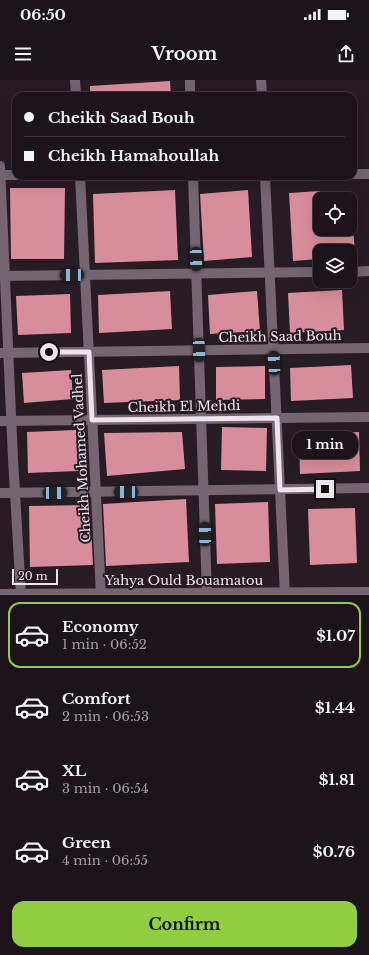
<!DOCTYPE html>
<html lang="en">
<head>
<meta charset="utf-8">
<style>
	:root { --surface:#1d141b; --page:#251d24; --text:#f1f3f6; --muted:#a09ea3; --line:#3b333a; --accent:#90cd41 }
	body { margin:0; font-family:"Libre Baskerville",serif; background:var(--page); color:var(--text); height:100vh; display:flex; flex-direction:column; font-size:15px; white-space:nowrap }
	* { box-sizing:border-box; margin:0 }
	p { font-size:13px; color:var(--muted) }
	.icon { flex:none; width:22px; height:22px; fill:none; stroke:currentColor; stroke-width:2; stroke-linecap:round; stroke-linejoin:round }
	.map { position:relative; height:515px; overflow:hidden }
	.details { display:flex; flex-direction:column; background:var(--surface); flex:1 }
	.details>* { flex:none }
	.top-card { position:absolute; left:12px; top:12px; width:345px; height:88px; border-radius:12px; box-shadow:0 4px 16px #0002,0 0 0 1px var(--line); display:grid; align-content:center; height:88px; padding:0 12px; background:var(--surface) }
	.buttons { position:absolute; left:313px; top:112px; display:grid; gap:8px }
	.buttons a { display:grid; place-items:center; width:44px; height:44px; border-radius:8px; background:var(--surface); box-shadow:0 4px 16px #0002,0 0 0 1px var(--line); font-size:20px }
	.scale { position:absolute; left:12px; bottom:10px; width:46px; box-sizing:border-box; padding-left:4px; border:2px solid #eee5ec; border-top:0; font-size:11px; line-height:14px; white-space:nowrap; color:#eee5ec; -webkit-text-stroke:3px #271b24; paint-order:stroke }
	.end { position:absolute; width:18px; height:18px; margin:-9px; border:5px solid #eee5ec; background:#111; box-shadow:0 0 0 2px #111 }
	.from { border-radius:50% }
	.bubble { position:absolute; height:28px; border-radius:12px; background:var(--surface); box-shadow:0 4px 16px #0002,0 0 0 1px var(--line); font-size:13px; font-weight:700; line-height:28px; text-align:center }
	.car { position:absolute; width:12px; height:24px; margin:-12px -6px; border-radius:5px; box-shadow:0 0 3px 1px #0007; background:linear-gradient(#222 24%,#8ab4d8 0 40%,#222 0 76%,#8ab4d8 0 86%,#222 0) }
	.top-card b { display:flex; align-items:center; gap:14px; height:38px; font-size:15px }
	.top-card b+b { border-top:1px solid var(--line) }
	.top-card i { width:10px; height:10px; background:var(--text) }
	ul { padding:7px 0 0; list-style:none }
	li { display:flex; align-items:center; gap:12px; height:66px; margin:0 8px 6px; padding:0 4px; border:2px solid transparent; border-radius:12px }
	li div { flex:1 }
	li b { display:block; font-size:15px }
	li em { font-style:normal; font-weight:700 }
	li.active { border-color:var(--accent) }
	li>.icon { width:36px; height:36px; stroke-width:1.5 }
	.button { display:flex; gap:8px; margin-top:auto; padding:8px 12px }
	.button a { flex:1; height:46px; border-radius:12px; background:var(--accent); color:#111; font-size:16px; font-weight:700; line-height:46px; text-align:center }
	.status { display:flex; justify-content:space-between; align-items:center; height:28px; padding:0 20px; background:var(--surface); direction:ltr }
	.status svg { height:11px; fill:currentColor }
	header { display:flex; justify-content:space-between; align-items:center; height:52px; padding:0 12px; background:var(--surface); font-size:18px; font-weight:700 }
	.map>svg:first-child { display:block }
	.building { fill:#d78d9b }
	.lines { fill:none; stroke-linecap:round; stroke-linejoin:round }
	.minor { stroke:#746570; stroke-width:10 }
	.route { stroke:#eee5ec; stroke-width:5 }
	.labels { text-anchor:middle; stroke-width:4; stroke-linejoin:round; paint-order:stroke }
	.street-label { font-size:13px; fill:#eee5ec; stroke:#271b24 }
</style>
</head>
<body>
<div class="status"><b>06:50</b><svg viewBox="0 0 49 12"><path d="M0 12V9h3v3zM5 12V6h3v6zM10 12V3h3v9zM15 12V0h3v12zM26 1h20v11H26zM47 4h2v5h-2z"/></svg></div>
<header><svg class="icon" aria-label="menu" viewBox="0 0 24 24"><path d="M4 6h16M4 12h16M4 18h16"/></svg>Vroom<svg class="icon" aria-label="share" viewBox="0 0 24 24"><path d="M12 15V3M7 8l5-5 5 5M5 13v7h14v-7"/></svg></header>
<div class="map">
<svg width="369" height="515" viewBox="0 0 369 515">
	<rect width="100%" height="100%" fill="#271b24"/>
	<!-- building -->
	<g class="building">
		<polygon points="170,1 171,16 90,16 90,6"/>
		<polygon points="10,108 65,108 64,179 11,179"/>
		<polygon points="175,110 178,180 95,183 93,114"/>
		<polygon points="248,110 252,177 204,181 200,114"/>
		<polygon points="320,111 320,149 353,149 355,171 320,171 320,179 293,181 289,113"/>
		<polygon points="342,210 344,250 290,253 288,213"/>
		<polygon points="170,211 172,249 99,253 98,215"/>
		<polygon points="257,211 260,251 210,254 208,215"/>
		<polygon points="70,214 71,253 18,255 16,216"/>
		<polygon points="351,285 353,318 291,321 290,288"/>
		<polygon points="179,286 180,320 104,323 102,290"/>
		<polygon points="265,286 265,319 216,320 216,287"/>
		<polygon points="71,290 73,319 24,323 22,293"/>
		<polygon points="222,347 267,348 266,391 221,390"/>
		<polygon points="76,350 78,391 28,393 27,352"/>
		<polygon points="182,352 185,389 107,396 104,353"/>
		<polygon points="359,352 360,391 300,394 299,355"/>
		<polygon points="186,419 189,482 106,486 103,424"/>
		<polygon points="268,422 270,482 217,484 215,424"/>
		<polygon points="90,425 93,485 30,487 29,426"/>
		<polygon points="355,428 357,483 310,485 308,429"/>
	</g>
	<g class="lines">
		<!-- minor -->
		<g class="minor">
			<polyline points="75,0 76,16"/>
			<polyline points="190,0 190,16"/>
			<polyline points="261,0 262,16"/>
			<polyline points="0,86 13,379 21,515"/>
			<polyline points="353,94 369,94"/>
			<polyline points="0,95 16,95"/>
			<polyline points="80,96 101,515"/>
			<polyline points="166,96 209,96"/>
			<polyline points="193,96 207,515"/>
			<polyline points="265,96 285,515"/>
			<polyline points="350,192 369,191"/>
			<polyline points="0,196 320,192"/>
			<polyline points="0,273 369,268"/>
			<polyline points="0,341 369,337"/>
			<polyline points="0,413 369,408"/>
			<polyline points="0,514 369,512"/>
		</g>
	</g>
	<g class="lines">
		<!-- route -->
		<polyline class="route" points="49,272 89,272 92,340 277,338 280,410 325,409"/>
	</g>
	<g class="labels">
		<!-- street labels -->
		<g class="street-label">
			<text transform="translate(280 256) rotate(-1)" y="5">Cheikh Saad Bouh</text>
			<text transform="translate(184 326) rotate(-1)" y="5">Cheikh El Mehdi</text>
			<text transform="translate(81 378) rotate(-93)" y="5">Cheikh Mohamed Vadhel</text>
			<text x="184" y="505">Yahya Ould Bouamatou</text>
		</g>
	</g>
</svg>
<div class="buttons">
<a><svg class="icon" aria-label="locate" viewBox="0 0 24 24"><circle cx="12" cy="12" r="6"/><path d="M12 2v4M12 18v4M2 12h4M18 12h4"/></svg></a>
<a><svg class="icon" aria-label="layers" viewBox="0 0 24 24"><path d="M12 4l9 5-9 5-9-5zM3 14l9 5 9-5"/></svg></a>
</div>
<div class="scale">20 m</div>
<i class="end from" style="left:49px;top:272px"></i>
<i class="end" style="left:325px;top:409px"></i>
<div class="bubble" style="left:292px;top:351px;width:66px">1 min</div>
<i class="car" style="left:196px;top:179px;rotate:178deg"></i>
<i class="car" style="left:72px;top:195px;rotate:269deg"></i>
<i class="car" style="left:199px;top:270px;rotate:178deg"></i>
<i class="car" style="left:274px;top:283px;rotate:357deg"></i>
<i class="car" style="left:126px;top:412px;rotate:269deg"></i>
<i class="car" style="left:55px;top:413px;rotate:89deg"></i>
<i class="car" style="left:205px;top:454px;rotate:358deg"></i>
<div class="top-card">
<b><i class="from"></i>Cheikh Saad Bouh</b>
<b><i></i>Cheikh Hamahoullah</b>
</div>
</div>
<section class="details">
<ul>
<li class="active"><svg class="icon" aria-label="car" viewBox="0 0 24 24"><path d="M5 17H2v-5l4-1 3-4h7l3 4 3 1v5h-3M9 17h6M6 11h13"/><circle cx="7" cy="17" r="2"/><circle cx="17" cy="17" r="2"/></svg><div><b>Economy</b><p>1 min · 06:52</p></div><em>$1.07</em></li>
<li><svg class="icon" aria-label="car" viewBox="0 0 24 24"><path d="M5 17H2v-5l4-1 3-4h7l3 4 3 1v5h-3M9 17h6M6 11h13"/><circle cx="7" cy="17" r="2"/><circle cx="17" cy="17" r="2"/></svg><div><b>Comfort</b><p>2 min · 06:53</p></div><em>$1.44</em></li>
<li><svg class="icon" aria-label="car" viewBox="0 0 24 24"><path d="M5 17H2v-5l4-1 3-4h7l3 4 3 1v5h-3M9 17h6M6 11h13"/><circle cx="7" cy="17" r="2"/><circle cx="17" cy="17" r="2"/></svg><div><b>XL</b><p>3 min · 06:54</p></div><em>$1.81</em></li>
<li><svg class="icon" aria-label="car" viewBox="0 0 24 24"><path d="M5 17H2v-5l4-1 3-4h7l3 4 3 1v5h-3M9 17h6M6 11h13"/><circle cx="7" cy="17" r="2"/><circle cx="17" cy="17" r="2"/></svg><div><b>Green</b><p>4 min · 06:55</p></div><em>$0.76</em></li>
</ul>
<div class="button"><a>Confirm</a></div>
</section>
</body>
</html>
